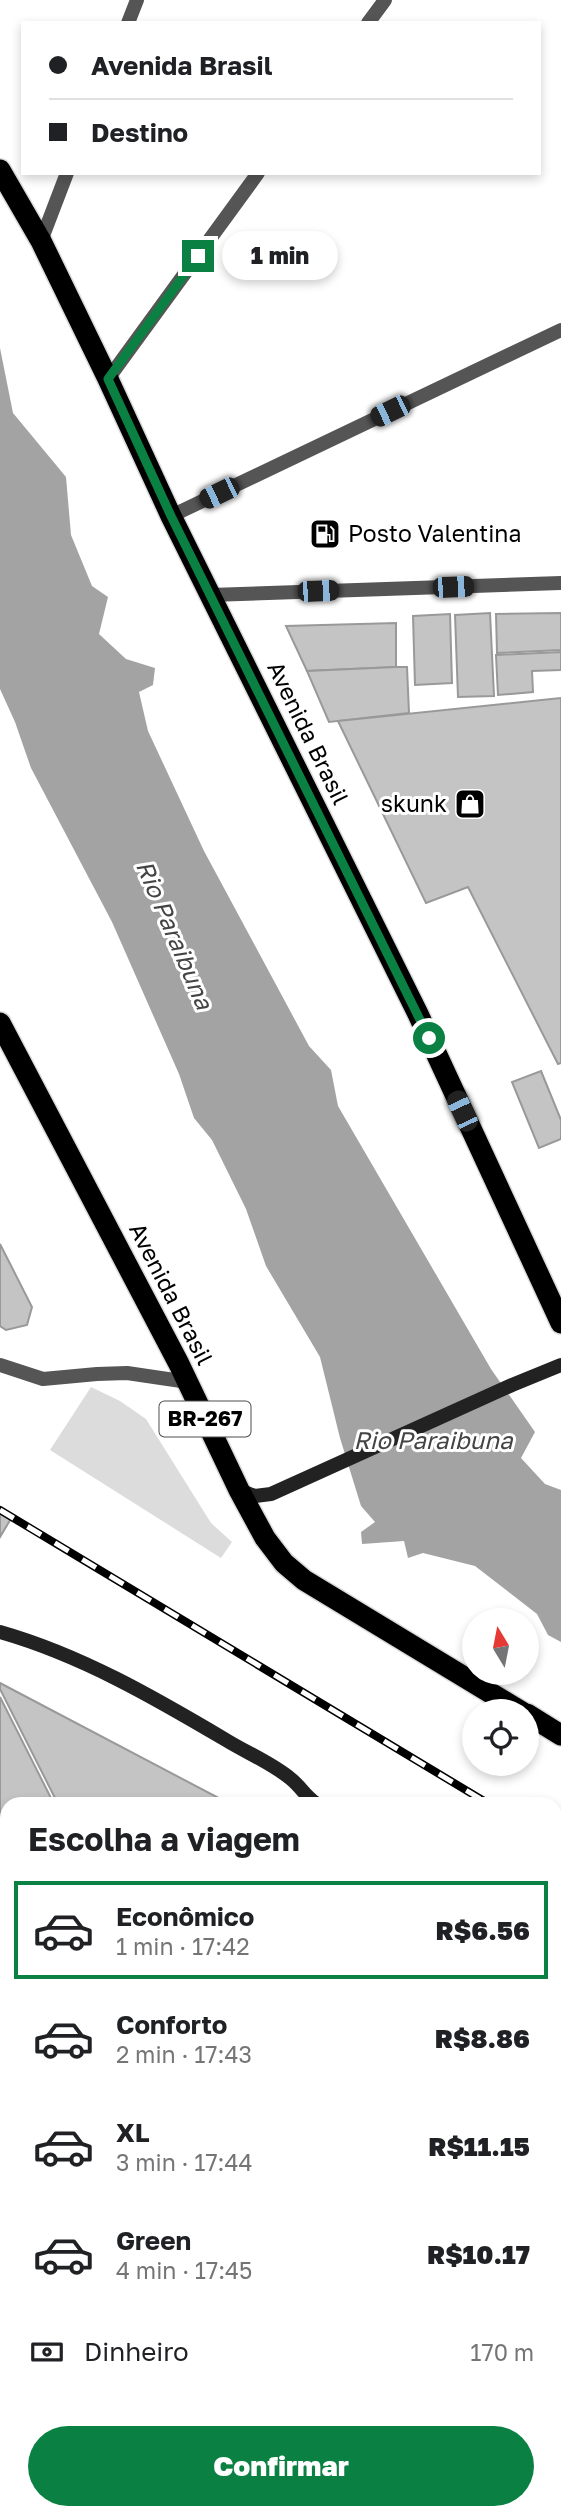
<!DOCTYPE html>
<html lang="pt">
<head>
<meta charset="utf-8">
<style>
	:root { --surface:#fff; --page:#f6f6f6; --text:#202124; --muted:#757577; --line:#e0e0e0; --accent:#0b8043 }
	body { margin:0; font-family:"Golos Text",sans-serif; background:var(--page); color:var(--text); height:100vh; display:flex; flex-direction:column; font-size:26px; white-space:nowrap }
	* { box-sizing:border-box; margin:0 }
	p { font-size:23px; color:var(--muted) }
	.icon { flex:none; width:38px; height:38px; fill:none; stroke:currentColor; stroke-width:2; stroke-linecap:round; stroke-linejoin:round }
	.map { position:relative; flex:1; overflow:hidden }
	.side { position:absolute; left:0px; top:1797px; width:562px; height:723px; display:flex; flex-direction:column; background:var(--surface); border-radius:21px 21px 0 0; box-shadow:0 4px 10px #0003 }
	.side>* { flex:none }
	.hud { position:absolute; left:21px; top:21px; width:520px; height:154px; border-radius:0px; box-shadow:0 4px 10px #0003; display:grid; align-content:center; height:154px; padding:0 28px; background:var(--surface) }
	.needle { width:46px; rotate:350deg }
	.tools { position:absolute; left:462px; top:1608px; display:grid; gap:14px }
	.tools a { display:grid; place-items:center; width:77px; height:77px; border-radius:50%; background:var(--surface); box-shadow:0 4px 10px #0003; font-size:35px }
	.end { position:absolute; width:32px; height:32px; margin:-16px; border:9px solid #0b8043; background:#fff; box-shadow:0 0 0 4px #fff }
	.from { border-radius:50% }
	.bubble { position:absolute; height:49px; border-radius:24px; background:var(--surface); box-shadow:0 4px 10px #0003; font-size:23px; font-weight:800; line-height:49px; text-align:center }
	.car { position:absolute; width:21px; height:42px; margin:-21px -10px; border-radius:9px; box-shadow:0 0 5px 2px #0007; background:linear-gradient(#222 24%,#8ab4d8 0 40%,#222 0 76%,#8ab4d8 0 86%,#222 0) }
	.hud b { display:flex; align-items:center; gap:24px; height:66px; font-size:26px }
	.hud b+b { border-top:2px solid var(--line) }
	.hud i { width:18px; height:18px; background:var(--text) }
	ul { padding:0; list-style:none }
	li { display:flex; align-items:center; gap:21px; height:98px; margin:0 14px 10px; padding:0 14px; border:4px solid transparent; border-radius:0px }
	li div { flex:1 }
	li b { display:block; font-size:26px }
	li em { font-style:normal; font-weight:800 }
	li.selected { border-color:var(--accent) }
	li>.icon { width:63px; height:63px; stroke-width:1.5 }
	h2 { padding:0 28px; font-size:32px; line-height:84px }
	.pay { display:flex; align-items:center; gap:18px; height:77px; padding:0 28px; font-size:26px }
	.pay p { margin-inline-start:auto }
	.action { display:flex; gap:14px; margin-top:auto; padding:14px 28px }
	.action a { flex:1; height:80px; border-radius:42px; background:var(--accent); color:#fff; font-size:28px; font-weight:800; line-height:80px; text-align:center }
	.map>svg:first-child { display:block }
	.green { fill:#dcdcdc }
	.water { fill:#a3a3a3 }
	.building { fill:#c4c4c4; stroke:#999; stroke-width:2 }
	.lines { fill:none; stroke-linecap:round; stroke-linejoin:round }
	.highway-casing { stroke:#dbdbdb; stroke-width:24 }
	.lane { stroke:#555; stroke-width:14 }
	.street { stroke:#555; stroke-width:14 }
	.secondary { stroke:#222; stroke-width:14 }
	.highway { stroke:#000; stroke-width:21 }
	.rail-casing { stroke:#000; stroke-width:8 }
	.rail { stroke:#fff; stroke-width:5; stroke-dasharray:16; stroke-linecap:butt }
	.route { stroke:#0b8043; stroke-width:9 }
	.labels { text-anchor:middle; stroke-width:6; stroke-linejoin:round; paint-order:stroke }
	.shield { fill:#fff; stroke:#4c4c4c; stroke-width:2 }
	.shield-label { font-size:21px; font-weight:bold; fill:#000 }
	.poi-label { font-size:23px; fill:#000; stroke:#fff; text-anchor:start }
	.street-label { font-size:23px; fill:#000; stroke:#fff }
	.water-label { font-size:24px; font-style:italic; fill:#444; stroke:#fff }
</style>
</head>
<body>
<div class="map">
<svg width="561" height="2519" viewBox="0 0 561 2519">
	<rect width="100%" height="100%" fill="#fff"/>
	<!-- green -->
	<g class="green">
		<polygon points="91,1387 120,1401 146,1419 211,1523 232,1542 221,1558 50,1450"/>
		<polygon points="15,2513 211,2513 222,2519 15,2519"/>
	</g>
	<!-- water -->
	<polygon class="water" points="0,348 13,413 66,477 71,535 92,586 108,597 99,634 126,659 155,668 153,685 139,692 148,731 204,851 309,1046 331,1070 338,1106 491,1369 535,1432 521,1458 545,1484 561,1490 561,1642 548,1635 537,1614 475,1566 423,1553 408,1558 404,1541 362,1544 361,1532 375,1522 361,1506 340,1438 320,1357 266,1266 246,1209 212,1140 194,1118 179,1074 112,922 31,768 15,722 0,689"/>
	<!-- building -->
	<g class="building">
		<polygon points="490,613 494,696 458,697 455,615"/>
		<polygon points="561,613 561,650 497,653 496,614"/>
		<polygon points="450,614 452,683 415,685 413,616"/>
		<polygon points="396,623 396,667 307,671 286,626"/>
		<polygon points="561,652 561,670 532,671 533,692 498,695 496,655"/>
		<polygon points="396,667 407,667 409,713 329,722 307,671"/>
		<polygon points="561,698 561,1063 558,1064 468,887 426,903 338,721"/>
		<polygon points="541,1071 561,1120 561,1139 539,1148 512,1082"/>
		<polygon points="0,1244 32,1307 27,1325 6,1330 0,1326"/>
		<polygon points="0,1511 12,1517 0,1537"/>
		<polygon points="0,1683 230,1804 58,1804 0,1689"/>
		<polygon points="0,1697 54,1804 7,1804 7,1942 0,1927"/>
		<polygon points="0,2064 7,2068 7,2264 0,2276"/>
	</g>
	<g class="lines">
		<!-- highway casing -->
		<g class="highway-casing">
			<g id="highway">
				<polyline points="0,170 41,241 108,379 171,516 418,1014 561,1323"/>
				<polyline points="0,1023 179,1364 239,1490 265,1538 284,1563 304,1580 522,1712"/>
				<polyline points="527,1714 561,1735"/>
			</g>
		</g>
		<!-- lane -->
		<g class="lane">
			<polyline points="555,2301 561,2291"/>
			<polyline points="555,2363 561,2367"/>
			<polyline points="0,2407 7,2412"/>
			<polyline points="172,2513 182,2519"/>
			<polyline points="135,2519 135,2513"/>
			<polyline points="418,2519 422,2513"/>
		</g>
		<!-- street -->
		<g class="street">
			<polyline points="128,23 137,0"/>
			<polyline points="368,23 385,0"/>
			<polyline points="41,241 67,173"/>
			<polyline points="108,379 258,173"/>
			<polyline points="171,516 561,330"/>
			<polyline points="210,595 561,583"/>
			<polyline points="0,1365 43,1379 97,1374 127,1373 188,1382"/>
		</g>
		<!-- secondary -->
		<g class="secondary">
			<polyline points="239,1490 255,1496 271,1494 512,1385 561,1365"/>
			<path d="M0,1632c81,23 155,66 226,108 21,13 46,23 65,39 10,8 15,18 26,25"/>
			<polyline points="555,1944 561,1947"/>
			<polyline points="0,2369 7,2354"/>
		</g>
		<!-- highway -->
		<use href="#highway" class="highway"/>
		<!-- rail casing -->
		<g class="rail-casing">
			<g id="rail">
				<polyline points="0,1510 489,1804"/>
				<polyline points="555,1843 561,1847"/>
			</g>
		</g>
		<!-- rail -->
		<use href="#rail" class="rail"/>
	</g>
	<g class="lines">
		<!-- route -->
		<polyline class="route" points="198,256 108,379 171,516 429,1038"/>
	</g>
	<!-- icons -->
	<defs>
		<g id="fuel-square" transform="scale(1.575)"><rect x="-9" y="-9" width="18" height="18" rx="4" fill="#000" stroke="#fff"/><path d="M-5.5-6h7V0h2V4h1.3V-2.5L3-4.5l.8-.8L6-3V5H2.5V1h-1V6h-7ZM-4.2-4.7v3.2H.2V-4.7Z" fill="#fff"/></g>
		<g id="shop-square" transform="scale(1.575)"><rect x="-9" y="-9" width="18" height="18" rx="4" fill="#000" stroke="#fff"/><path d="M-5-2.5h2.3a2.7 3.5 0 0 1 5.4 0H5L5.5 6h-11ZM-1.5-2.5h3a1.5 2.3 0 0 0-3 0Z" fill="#fff"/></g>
	</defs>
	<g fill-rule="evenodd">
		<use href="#fuel-square" x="325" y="534"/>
		<use href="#shop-square" x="470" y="804"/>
	</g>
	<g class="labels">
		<!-- shield labels -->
		<rect class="shield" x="159.5" y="1401.5" width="91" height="35" rx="5"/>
		<g class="shield-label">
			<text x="205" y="1426">BR-267</text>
		</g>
		<!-- poi labels -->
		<g class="poi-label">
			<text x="348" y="542">Posto Valentina</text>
			<text x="447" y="812" text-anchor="end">skunk</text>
		</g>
		<!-- street labels -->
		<g class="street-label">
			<text transform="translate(308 733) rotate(64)" y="8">Avenida Brasil</text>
			<text transform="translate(171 1294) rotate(63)" y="8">Avenida Brasil</text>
		</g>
		<!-- water labels -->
		<g class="water-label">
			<text transform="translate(174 935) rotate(67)" y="8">Rio Paraibuna</text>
			<text x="433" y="1449">Rio Paraibuna</text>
		</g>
	</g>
</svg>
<div class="tools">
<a><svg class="needle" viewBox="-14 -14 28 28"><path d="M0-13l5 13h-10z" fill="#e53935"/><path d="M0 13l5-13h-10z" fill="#757577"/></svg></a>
<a><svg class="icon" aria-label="locate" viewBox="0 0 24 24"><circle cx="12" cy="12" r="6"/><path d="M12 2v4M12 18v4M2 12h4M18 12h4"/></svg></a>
</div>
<i class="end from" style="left:429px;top:1038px"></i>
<i class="end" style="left:198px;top:256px"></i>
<div class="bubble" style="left:222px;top:231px;width:116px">1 min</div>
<i class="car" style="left:390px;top:411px;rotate:244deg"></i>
<i class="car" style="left:219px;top:493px;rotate:244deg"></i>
<i class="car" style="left:453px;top:587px;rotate:88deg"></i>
<i class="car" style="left:318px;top:591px;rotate:88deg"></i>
<i class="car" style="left:462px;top:1111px;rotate:335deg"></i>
<div class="hud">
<b><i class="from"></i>Avenida Brasil</b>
<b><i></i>Destino</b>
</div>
<section class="side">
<h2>Escolha a viagem</h2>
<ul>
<li class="selected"><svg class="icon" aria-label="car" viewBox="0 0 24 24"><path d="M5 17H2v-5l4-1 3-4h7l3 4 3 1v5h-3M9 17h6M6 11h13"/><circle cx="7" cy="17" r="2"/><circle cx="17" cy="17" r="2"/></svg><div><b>Econômico</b><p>1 min · 17:42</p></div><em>R$6.56</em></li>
<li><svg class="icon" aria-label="car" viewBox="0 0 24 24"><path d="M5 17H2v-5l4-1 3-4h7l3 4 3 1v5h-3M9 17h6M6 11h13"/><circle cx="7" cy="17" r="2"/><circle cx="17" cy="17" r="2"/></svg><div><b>Conforto</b><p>2 min · 17:43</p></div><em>R$8.86</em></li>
<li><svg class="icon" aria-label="car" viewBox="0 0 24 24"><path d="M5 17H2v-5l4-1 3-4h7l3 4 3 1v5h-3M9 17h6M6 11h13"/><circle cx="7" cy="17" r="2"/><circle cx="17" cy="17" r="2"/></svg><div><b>XL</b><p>3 min · 17:44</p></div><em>R$11.15</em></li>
<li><svg class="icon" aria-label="car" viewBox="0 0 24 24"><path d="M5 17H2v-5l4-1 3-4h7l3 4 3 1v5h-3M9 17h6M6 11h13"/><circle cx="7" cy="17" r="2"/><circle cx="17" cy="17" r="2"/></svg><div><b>Green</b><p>4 min · 17:45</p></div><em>R$10.17</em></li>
</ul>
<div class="pay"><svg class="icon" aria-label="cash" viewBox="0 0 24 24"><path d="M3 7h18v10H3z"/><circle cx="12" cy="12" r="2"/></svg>Dinheiro<p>170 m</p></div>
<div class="action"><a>Confirmar</a></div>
</section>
</div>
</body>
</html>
